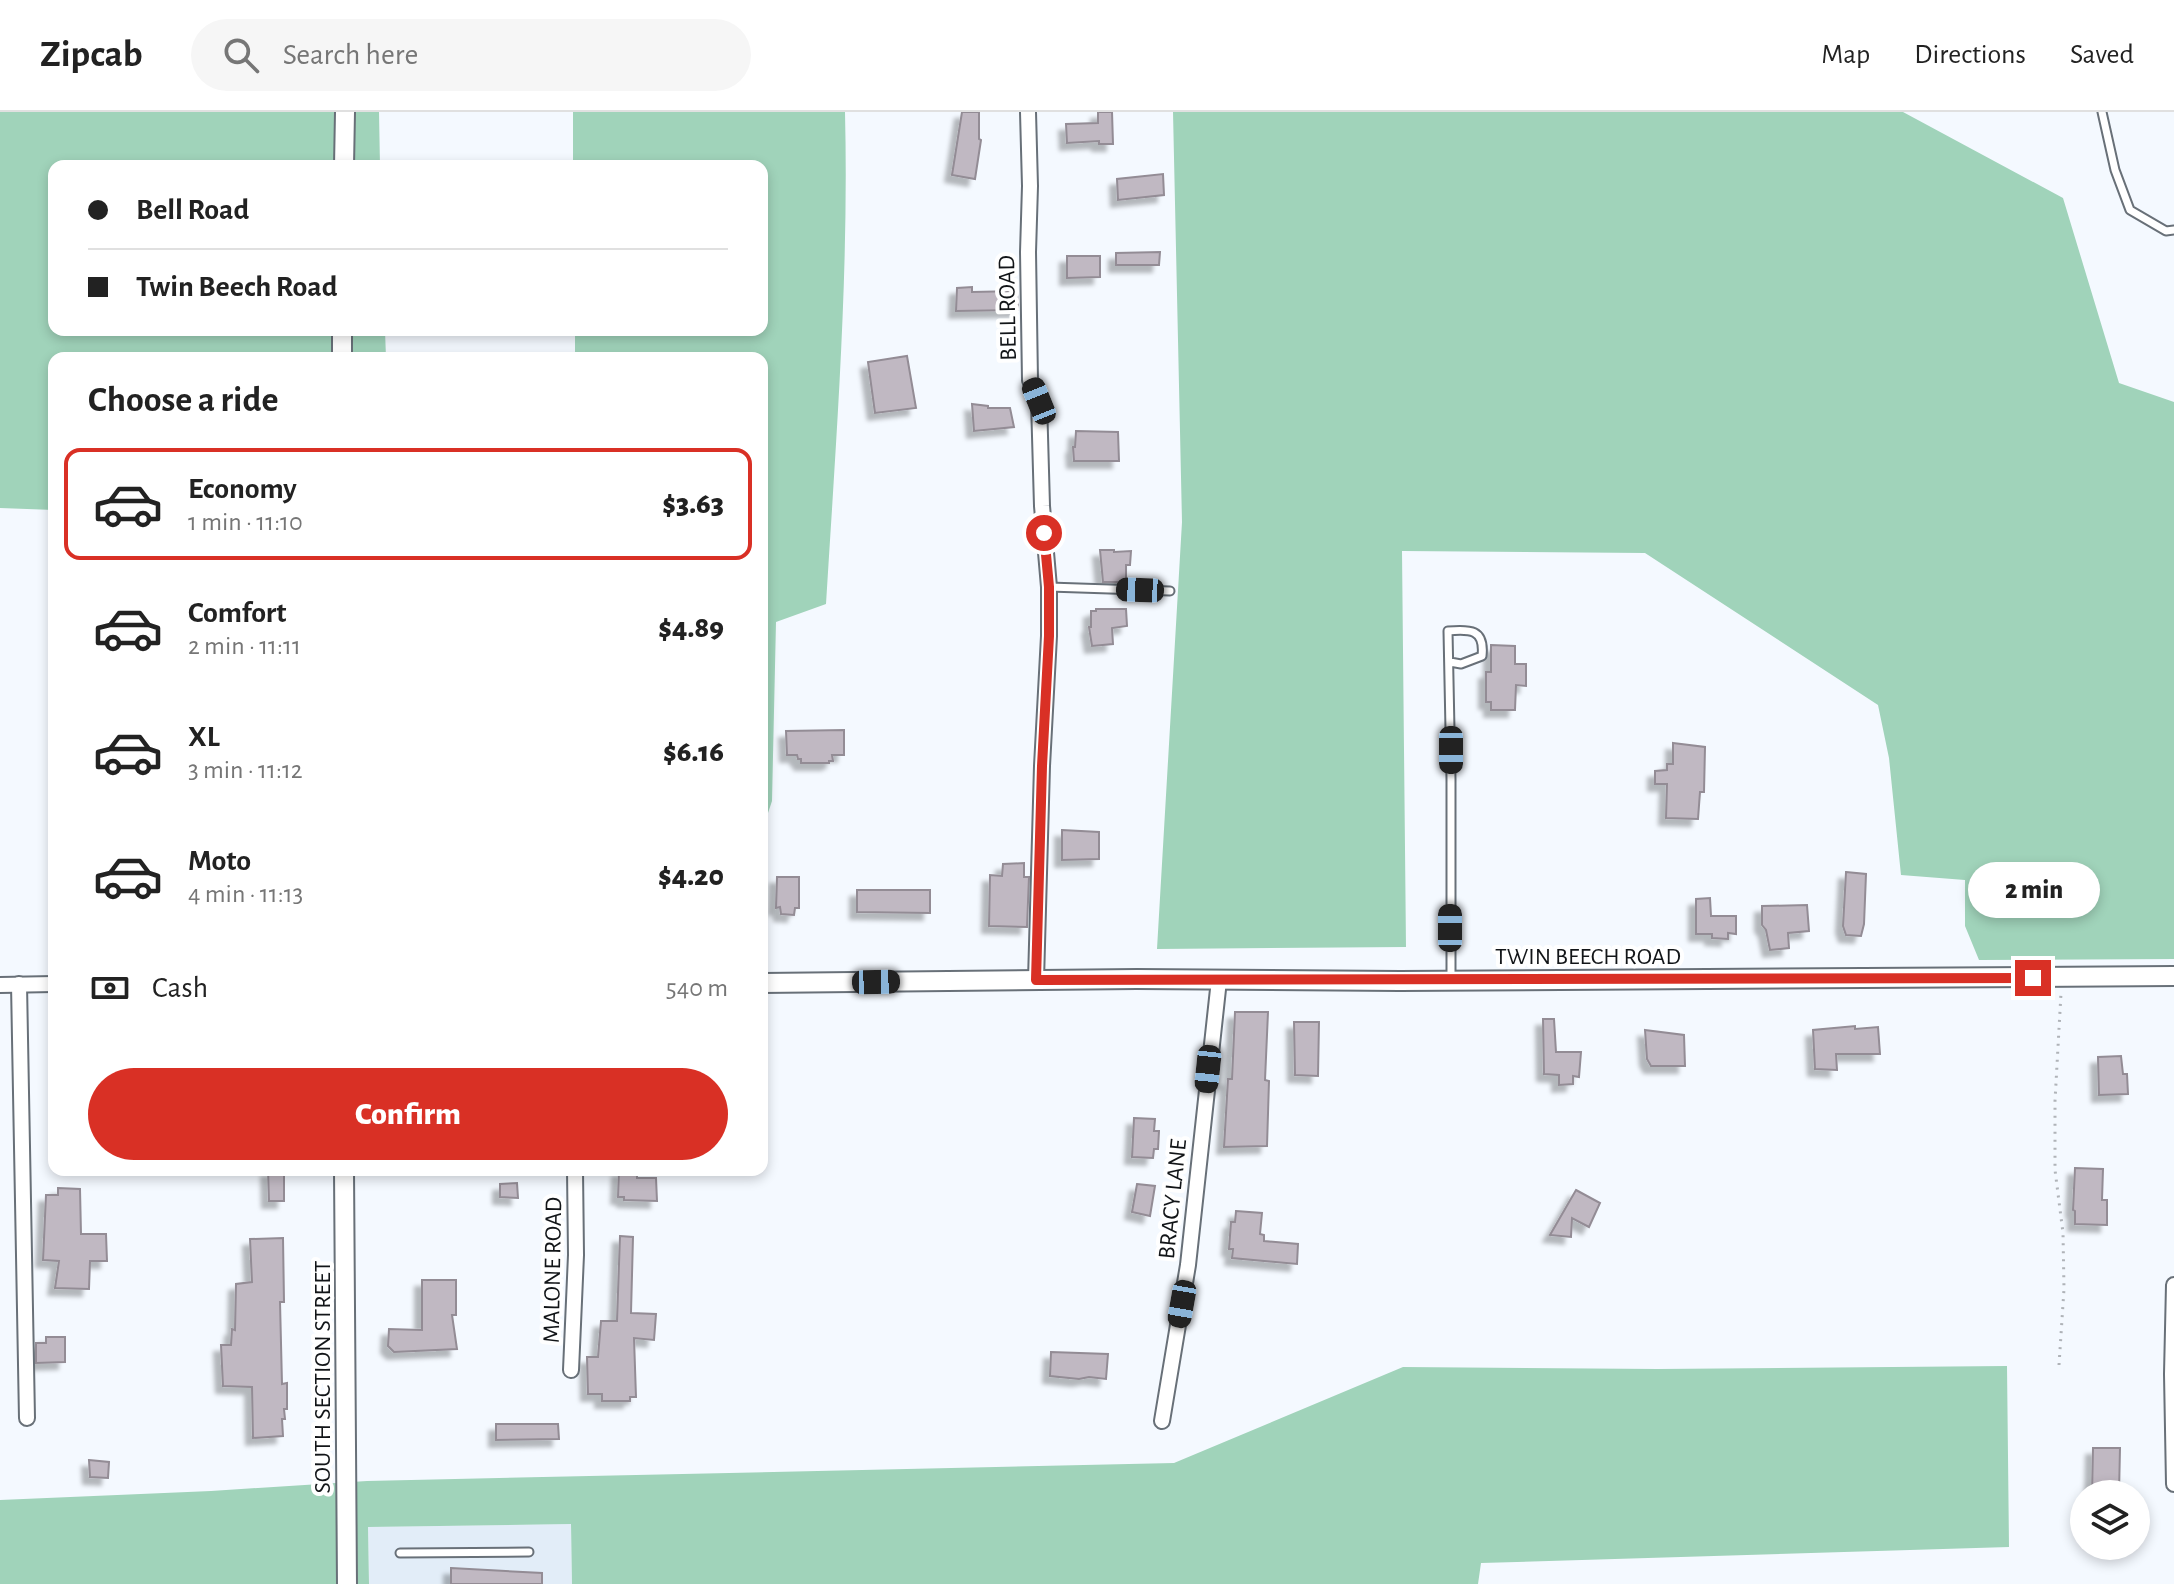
<!DOCTYPE html>
<html lang="en">
<head>
<meta charset="utf-8">
<style>
	:root { --surface:#fff; --page:#f6f6f6; --text:#222; --muted:#767676; --line:#e0e0e0; --accent:#d93025 }
	body { margin:0; font-family:"Alegreya Sans",sans-serif; background:var(--page); color:var(--text); height:100vh; display:flex; flex-direction:column; font-size:30px; white-space:nowrap }
	* { box-sizing:border-box; margin:0 }
	p { font-size:26px; color:var(--muted) }
	.icon { flex:none; width:44px; height:44px; fill:none; stroke:currentColor; stroke-width:2; stroke-linecap:round; stroke-linejoin:round }
	.map { position:relative; flex:1; overflow:hidden }
	.drawer { position:absolute; left:48px; top:240px; width:720px; height:824px; display:flex; flex-direction:column; background:var(--surface); border-radius:16px; box-shadow:0 4px 12px #0003 }
	.drawer>* { flex:none }
	.top-card { position:absolute; left:48px; top:48px; width:720px; height:176px; border-radius:16px; box-shadow:0 4px 12px #0003; display:grid; align-content:center; height:176px; padding:0 40px; background:var(--surface) }
	.tools { position:absolute; left:2070px; top:1368px; display:grid; gap:16px }
	.tools a { display:grid; place-items:center; width:80px; height:80px; border-radius:50%; background:var(--surface); box-shadow:0 4px 12px #0003; font-size:40px }
	.end { position:absolute; width:36px; height:36px; margin:-18px; border:10px solid #d93025; background:#fff; box-shadow:0 0 0 4px #fff }
	.from { border-radius:50% }
	.bubble { position:absolute; height:56px; border-radius:28px; background:var(--surface); box-shadow:0 4px 12px #0003; font-size:26px; font-weight:800; line-height:56px; text-align:center }
	.car { position:absolute; width:24px; height:48px; margin:-24px -12px; border-radius:10px; box-shadow:0 0 6px 2px #0007; background:linear-gradient(#222 24%,#8ab4d8 0 40%,#222 0 76%,#8ab4d8 0 86%,#222 0) }
	.top-card b { display:flex; align-items:center; gap:28px; height:76px; font-size:30px }
	.top-card b+b { border-top:2px solid var(--line) }
	.top-card i { width:20px; height:20px; background:var(--text) }
	ul { padding:0; list-style:none }
	li { display:flex; align-items:center; gap:24px; height:112px; margin:0 16px 12px; padding:0 24px; border:4px solid transparent; border-radius:16px }
	li div { flex:1 }
	li b { display:block; font-size:30px }
	li em { font-style:normal; font-weight:800 }
	li.current { border-color:var(--accent) }
	li>.icon { width:72px; height:72px; stroke-width:1.5 }
	h2 { padding:0 40px; font-size:36px; line-height:96px }
	.pay { display:flex; align-items:center; gap:20px; height:88px; padding:0 40px; font-size:30px }
	.pay p { margin-inline-start:auto }
	.button { display:flex; gap:16px; margin-top:auto; padding:16px 40px }
	.button a { flex:1; height:92px; border-radius:48px; background:var(--accent); color:#fff; font-size:32px; font-weight:800; line-height:92px; text-align:center }
	header { display:flex; align-items:center; gap:48px; box-sizing:border-box; height:112px; padding:0 40px; background:var(--surface); border-bottom:2px solid var(--line) }
	header strong { font-size:38px }
	nav { display:flex; gap:44px; margin-inline-start:auto; font-size:28px }
	.search { width:560px; height:72px; background:var(--page); display:flex; align-items:center; gap:20px; box-sizing:border-box; padding:0 28px; border-radius:44px; color:var(--muted); font-size:30px }
	.map>svg:first-child { display:block }
	.built { fill:#e2edf8 }
	.green { fill:#a0d3ba }
	.building { fill:#c0b8c2; stroke:#938c95; stroke-width:2; filter:url(#shadow) }
	.lines { fill:none; stroke-linecap:round; stroke-linejoin:round }
	.service-casing { stroke:#687078; stroke-width:11 }
	.minor-casing { stroke:#687078; stroke-width:18 }
	.tertiary-casing { stroke:#687078; stroke-width:22 }
	.path { stroke:#afb3b8; stroke-width:3; stroke-dasharray:2 6; stroke-linecap:butt }
	.service { stroke:#fff; stroke-width:7 }
	.minor { stroke:#fff; stroke-width:14 }
	.tertiary { stroke:#fff; stroke-width:18 }
	.route { stroke:#d93025; stroke-width:10 }
	.labels { text-anchor:middle; stroke-width:8; stroke-linejoin:round; paint-order:stroke }
	.street-label { font-size:24px; fill:#121518; stroke:#fff }
</style>
</head>
<body>
<header>
<strong>Zipcab</strong>
<div class="search"><svg class="icon" aria-label="search" viewBox="0 0 24 24"><circle cx="10" cy="10" r="6"/><path d="M15 15l6 6"/></svg>Search here</div>
<nav><a>Map</a><a>Directions</a><a>Saved</a></nav>
</header>
<div class="map">
<svg width="2174" height="1472" viewBox="0 0 2174 1472">
	<defs>
		<filter id="shadow"><feDropShadow dx="-7" dy="7" stdDeviation="2" flood-color="#0004"/></filter>
	</defs>
	<rect width="100%" height="100%" fill="#f4f9ff"/>
	<!-- built -->
	<polygon class="built" points="571,1412 572,1472 369,1472 368,1415"/>
	<!-- green -->
	<g class="green">
		<polygon points="0,0 379,0 380,54 54,54 54,218 385,218 386,246 54,246 54,398 0,396"/>
		<path d="M573,0h272c4,164 -9,329 -19,492l-50,18 -4,179 -7,21 -3,-1v-463h-187v-28h187v-164h-189z"/>
		<polygon points="1173,0 1903,0 2063,86 2119,271 2174,290 2174,847 1979,848 1965,814 1965,768 1901,763 1889,646 1878,593 1645,441 1402,439 1406,835 1157,837 1182,410"/>
		<polygon points="2007,1254 2009,1435 1481,1451 1478,1472 572,1472 571,1412 368,1415 369,1472 0,1472 0,1388 211,1379 367,1369 1174,1351 1403,1255 1658,1257"/>
	</g>
	<!-- building -->
	<g class="building">
		<polygon points="962,0 979,0 979,27 981,28 975,67 952,63"/>
		<polygon points="1098,0 1112,0 1113,32 1099,32 1099,29 1067,31 1066,12 1098,11"/>
		<polygon points="1163,62 1164,83 1118,88 1117,67"/>
		<polygon points="1160,140 1159,153 1116,153 1116,141"/>
		<polygon points="1067,144 1100,144 1100,165 1067,166"/>
		<polygon points="972,175 972,180 1017,179 1018,198 956,199 957,176"/>
		<polygon points="907,244 916,296 875,301 868,250"/>
		<polygon points="972,292 988,294 988,296 1010,296 1014,315 974,319"/>
		<polygon points="1076,319 1118,320 1119,349 1074,349 1073,335 1075,335"/>
		<polygon points="1100,438 1114,438 1114,440 1131,439 1130,453 1126,453 1126,470 1103,470"/>
		<polygon points="1096,497 1126,497 1127,514 1112,516 1113,532 1092,534 1089,515 1091,515 1091,499 1096,499"/>
		<polygon points="1491,533 1515,534 1515,552 1526,552 1526,574 1516,573 1515,598 1491,598 1491,590 1486,590 1486,560 1491,560"/>
		<polygon points="844,618 844,643 832,643 833,649 829,649 829,651 801,651 801,647 798,647 797,643 787,643 786,619"/>
		<polygon points="1673,631 1705,635 1704,680 1700,680 1698,707 1666,706 1667,672 1655,672 1655,659 1667,658 1667,652 1673,652"/>
		<polygon points="1062,718 1099,720 1099,747 1062,748"/>
		<polygon points="1024,751 1024,765 1029,765 1027,815 989,814 990,763 1002,764 1003,752"/>
		<polygon points="1846,760 1866,762 1864,812 1861,824 1846,823 1843,814"/>
		<polygon points="777,765 799,765 799,796 795,796 794,803 781,802 780,795 776,796"/>
		<polygon points="857,778 930,778 930,801 857,800"/>
		<polygon points="1710,786 1711,804 1736,804 1736,822 1728,821 1728,827 1712,826 1712,822 1696,822 1696,787"/>
		<polygon points="1807,793 1809,819 1788,821 1789,836 1770,838 1766,818 1762,813 1762,794"/>
		<polygon points="1235,900 1268,900 1265,968 1269,969 1267,1034 1224,1035 1228,967 1232,967"/>
		<polygon points="1543,907 1554,907 1556,940 1581,940 1579,965 1573,964 1573,972 1559,973 1559,963 1544,962"/>
		<polygon points="1294,910 1319,910 1318,964 1295,963"/>
		<polygon points="1855,914 1855,917 1878,915 1880,942 1836,942 1837,958 1815,957 1813,918"/>
		<polygon points="1645,918 1684,923 1685,954 1651,954 1647,947"/>
		<polygon points="2121,944 2123,962 2127,962 2128,982 2099,983 2098,945"/>
		<polygon points="1134,1006 1155,1007 1154,1019 1159,1019 1158,1037 1154,1037 1153,1046 1132,1045"/>
		<polygon points="2075,1056 2103,1057 2102,1088 2107,1088 2107,1113 2075,1112 2075,1099 2073,1098"/>
		<polygon points="268,1058 284,1058 284,1089 269,1089"/>
		<polygon points="619,1058 637,1058 637,1066 656,1066 657,1089 624,1088 624,1085 618,1085"/>
		<polygon points="517,1071 518,1086 500,1085 500,1072"/>
		<polygon points="1137,1072 1155,1074 1150,1104 1132,1100"/>
		<polygon points="58,1076 80,1077 81,1122 106,1122 107,1149 90,1149 89,1177 55,1176 59,1149 43,1148 46,1083 58,1083"/>
		<polygon points="1576,1078 1600,1091 1589,1115 1572,1106 1571,1125 1550,1123"/>
		<polygon points="1236,1099 1262,1101 1260,1122 1264,1123 1264,1129 1298,1132 1297,1152 1232,1146 1233,1137 1229,1137 1231,1110 1235,1110"/>
		<polygon points="620,1124 633,1125 631,1201 656,1202 654,1228 634,1226 636,1285 630,1285 630,1289 602,1289 602,1282 588,1282 587,1245 598,1245 601,1209 617,1209"/>
		<polygon points="283,1126 284,1190 280,1190 282,1272 287,1271 287,1297 284,1297 285,1307 282,1307 283,1324 253,1326 252,1275 223,1274 221,1233 231,1233 232,1217 235,1218 236,1172 252,1170 250,1127"/>
		<polygon points="422,1168 456,1168 456,1203 452,1203 457,1237 394,1240 388,1234 389,1217 422,1218"/>
		<polygon points="46,1225 65,1225 65,1250 36,1251 36,1231 46,1231"/>
		<polygon points="1051,1240 1108,1242 1106,1267 1089,1265 1079,1267 1050,1264"/>
		<polygon points="496,1312 558,1312 559,1327 496,1328"/>
		<polygon points="2093,1336 2120,1336 2119,1382 2092,1382"/>
		<polygon points="89,1348 109,1350 108,1366 90,1365"/>
		<polygon points="451,1456 542,1461 542,1472 451,1472"/>
	</g>
	<g class="lines">
		<!-- service casing -->
		<g class="service-casing">
			<g id="service">
				<polyline points="2102,0 2115,58 2130,98 2166,119 2174,118"/>
				<polyline points="1049,475 1170,479"/>
				<path d="M1450,550l11,2 21,-8c3,-27 -12,-27 -34,-25l3,148v201"/>
				<polyline points="400,1441 529,1440"/>
			</g>
		</g>
		<!-- minor casing -->
		<g class="minor-casing">
			<g id="minor">
				<polyline points="1028,0 1030,74 1028,140 1030,268 1039,289 1042,394 1049,475 1049,524 1042,654 1036,868"/>
				<polyline points="19,872 27,1306"/>
				<polyline points="0,873 54,872"/>
				<polyline points="2174,1173 2172,1262 2174,1372"/>
				<polyline points="571,1258 576,1143 575,1058"/>
				<polyline points="1162,1309 1188,1153 1219,868"/>
			</g>
		</g>
		<!-- tertiary casing -->
		<g class="tertiary-casing">
			<g id="tertiary">
				<polyline points="344,54 345,0"/>
				<polyline points="342,246 342,218"/>
				<polyline points="762,871 1137,867 1400,869 2174,864"/>
				<polyline points="344,1058 347,1472"/>
			</g>
		</g>
		<!-- path -->
		<polyline class="path" points="2059,1253 2064,1177 2063,1121 2055,1058 2055,989 2061,881"/>
		<!-- service -->
		<use href="#service" class="service"/>
		<!-- minor -->
		<use href="#minor" class="minor"/>
		<!-- tertiary -->
		<use href="#tertiary" class="tertiary"/>
	</g>
	<g class="lines">
		<!-- route -->
		<polyline class="route" points="1044,421 1049,475 1049,524 1042,654 1036,868 2033,866"/>
	</g>
	<g class="labels">
		<!-- street labels -->
		<g class="street-label">
			<text transform="translate(1007 196) rotate(-91)" y="8">BELL ROAD</text>
			<text x="1588" y="852">TWIN BEECH ROAD</text>
			<text transform="translate(1172 1087) rotate(-84)" y="8">BRACY LANE</text>
			<text transform="translate(552 1158) rotate(-89)" y="8">MALONE ROAD</text>
			<text transform="translate(322 1265) rotate(-90)" y="8">SOUTH SECTION STREET</text>
		</g>
	</g>
</svg>
<div class="tools">
<a><svg class="icon" aria-label="layers" viewBox="0 0 24 24"><path d="M12 4l9 5-9 5-9-5zM3 14l9 5 9-5"/></svg></a>
</div>
<i class="end from" style="left:1044px;top:421px"></i>
<i class="end" style="left:2033px;top:866px"></i>
<div class="bubble" style="left:1968px;top:750px;width:132px">2 min</div>
<i class="car" style="left:1039px;top:289px;rotate:338deg"></i>
<i class="car" style="left:1140px;top:478px;rotate:272deg"></i>
<i class="car" style="left:1451px;top:638px;rotate:180deg"></i>
<i class="car" style="left:1450px;top:816px;rotate:0deg"></i>
<i class="car" style="left:876px;top:870px;rotate:89deg"></i>
<i class="car" style="left:1208px;top:957px;rotate:186deg"></i>
<i class="car" style="left:1182px;top:1192px;rotate:190deg"></i>
<div class="top-card">
<b><i class="from"></i>Bell Road</b>
<b><i></i>Twin Beech Road</b>
</div>
<section class="drawer">
<h2>Choose a ride</h2>
<ul>
<li class="current"><svg class="icon" aria-label="car" viewBox="0 0 24 24"><path d="M5 17H2v-5l4-1 3-4h7l3 4 3 1v5h-3M9 17h6M6 11h13"/><circle cx="7" cy="17" r="2"/><circle cx="17" cy="17" r="2"/></svg><div><b>Economy</b><p>1 min · 11:10</p></div><em>$3.63</em></li>
<li><svg class="icon" aria-label="car" viewBox="0 0 24 24"><path d="M5 17H2v-5l4-1 3-4h7l3 4 3 1v5h-3M9 17h6M6 11h13"/><circle cx="7" cy="17" r="2"/><circle cx="17" cy="17" r="2"/></svg><div><b>Comfort</b><p>2 min · 11:11</p></div><em>$4.89</em></li>
<li><svg class="icon" aria-label="car" viewBox="0 0 24 24"><path d="M5 17H2v-5l4-1 3-4h7l3 4 3 1v5h-3M9 17h6M6 11h13"/><circle cx="7" cy="17" r="2"/><circle cx="17" cy="17" r="2"/></svg><div><b>XL</b><p>3 min · 11:12</p></div><em>$6.16</em></li>
<li><svg class="icon" aria-label="car" viewBox="0 0 24 24"><path d="M5 17H2v-5l4-1 3-4h7l3 4 3 1v5h-3M9 17h6M6 11h13"/><circle cx="7" cy="17" r="2"/><circle cx="17" cy="17" r="2"/></svg><div><b>Moto</b><p>4 min · 11:13</p></div><em>$4.20</em></li>
</ul>
<div class="pay"><svg class="icon" aria-label="cash" viewBox="0 0 24 24"><path d="M3 7h18v10H3z"/><circle cx="12" cy="12" r="2"/></svg>Cash<p>540 m</p></div>
<div class="button"><a>Confirm</a></div>
</section>
</div>
</body>
</html>
